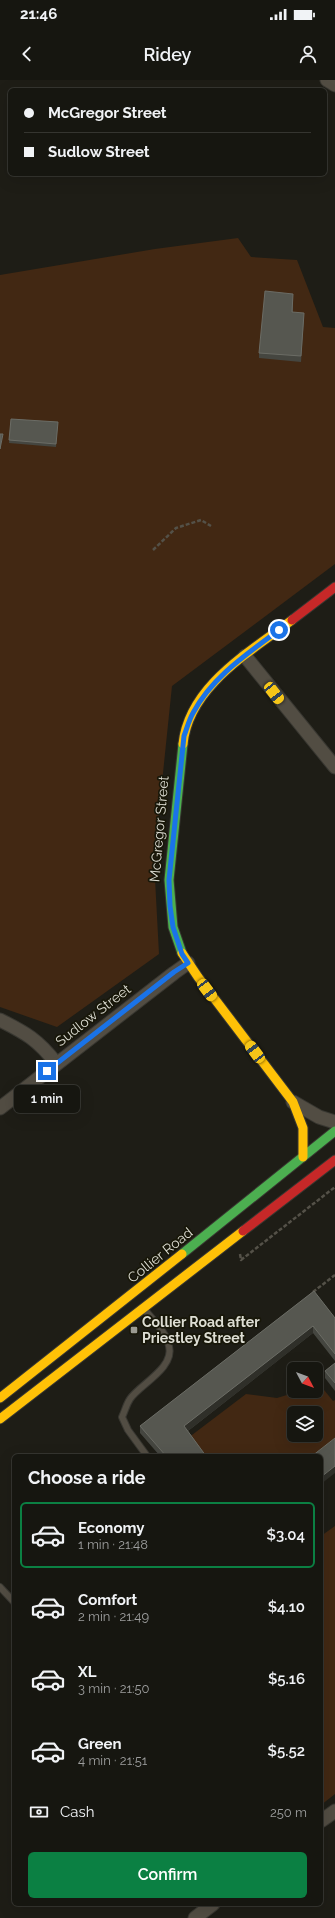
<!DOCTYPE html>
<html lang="en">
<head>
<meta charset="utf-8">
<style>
	:root { --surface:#161610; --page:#1f1f19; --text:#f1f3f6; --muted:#9e9f9f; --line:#353530; --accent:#0b8043 }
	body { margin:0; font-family:Raleway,sans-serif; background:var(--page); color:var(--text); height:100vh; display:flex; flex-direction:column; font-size:15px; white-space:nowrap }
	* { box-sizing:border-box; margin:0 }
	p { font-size:13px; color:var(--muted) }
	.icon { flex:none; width:22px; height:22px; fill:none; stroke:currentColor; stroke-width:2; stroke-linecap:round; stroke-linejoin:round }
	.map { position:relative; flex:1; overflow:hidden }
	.drawer { position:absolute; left:12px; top:1374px; width:311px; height:452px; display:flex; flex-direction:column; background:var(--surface); border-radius:6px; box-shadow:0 4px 16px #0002,0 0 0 1px var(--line) }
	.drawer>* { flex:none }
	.banner { position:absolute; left:8px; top:8px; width:319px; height:88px; border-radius:6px; box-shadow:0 4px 16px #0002,0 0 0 1px var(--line); display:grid; align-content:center; height:88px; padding:0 16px; background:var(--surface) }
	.needle { width:26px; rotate:131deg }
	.fabs { position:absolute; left:287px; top:1282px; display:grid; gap:8px }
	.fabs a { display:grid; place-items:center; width:36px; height:36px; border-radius:6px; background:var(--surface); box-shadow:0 4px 16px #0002,0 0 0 1px var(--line); font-size:20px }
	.end { position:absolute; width:18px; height:18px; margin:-9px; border:5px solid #1a73e8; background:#fff; box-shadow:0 0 0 2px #fff }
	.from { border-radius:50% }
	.bubble { position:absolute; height:28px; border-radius:6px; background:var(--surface); box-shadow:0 4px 16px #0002,0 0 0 1px var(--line); font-size:13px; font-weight:600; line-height:28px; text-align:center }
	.car { position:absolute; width:12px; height:24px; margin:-12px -6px; border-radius:5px; box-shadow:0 0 3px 1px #0007; background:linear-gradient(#f5c518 24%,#345 0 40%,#f5c518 0 76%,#345 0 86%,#f5c518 0) }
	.banner b { display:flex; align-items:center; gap:14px; height:38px; font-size:15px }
	.banner b+b { border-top:1px solid var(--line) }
	.banner i { width:10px; height:10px; background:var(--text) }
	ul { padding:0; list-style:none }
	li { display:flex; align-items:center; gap:12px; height:66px; margin:0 8px 6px; padding:0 8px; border:2px solid transparent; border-radius:6px }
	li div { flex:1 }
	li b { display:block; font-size:15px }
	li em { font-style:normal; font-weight:600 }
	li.current { border-color:var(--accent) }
	li>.icon { width:36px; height:36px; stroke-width:1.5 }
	h2 { padding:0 16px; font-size:18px; line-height:48px }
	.pay { display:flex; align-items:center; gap:10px; height:44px; padding:0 16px; font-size:15px }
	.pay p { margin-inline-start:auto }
	.button { display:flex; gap:8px; margin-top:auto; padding:8px 16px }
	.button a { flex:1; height:46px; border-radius:6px; background:var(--accent); color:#fff; font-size:16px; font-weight:600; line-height:46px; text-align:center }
	.status { display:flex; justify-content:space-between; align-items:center; height:28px; padding:0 20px; background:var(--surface); direction:ltr }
	.status svg { height:11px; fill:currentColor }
	header { display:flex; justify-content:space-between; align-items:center; height:52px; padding:0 16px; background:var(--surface); font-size:18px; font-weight:600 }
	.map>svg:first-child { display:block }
	.green { fill:#422813; fill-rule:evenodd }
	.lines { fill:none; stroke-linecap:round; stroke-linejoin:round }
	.lane-casing { stroke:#383731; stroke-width:8 }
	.street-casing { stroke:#383731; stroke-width:15 }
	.fast-casing { stroke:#383731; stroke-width:11 }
	.slow-casing { stroke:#383731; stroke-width:11 }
	.jam-casing { stroke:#383731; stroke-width:11 }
	.path { stroke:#545148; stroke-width:2.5; stroke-dasharray:4 2; stroke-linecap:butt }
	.lane { stroke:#524d43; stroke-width:6 }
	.street { stroke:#524d43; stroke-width:13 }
	.fast { stroke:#4caf50; stroke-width:9 }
	.slow { stroke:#ffc107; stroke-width:9 }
	.jam { stroke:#c62828; stroke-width:9 }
	.wall { fill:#454640 }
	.shaded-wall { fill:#2f2f29 }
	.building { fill:#565750; stroke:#6b6c65 }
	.route { stroke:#1a73e8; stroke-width:5 }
	.poi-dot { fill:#9b9a92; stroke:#181709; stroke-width:1.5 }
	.labels { text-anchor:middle; stroke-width:3.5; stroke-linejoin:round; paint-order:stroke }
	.street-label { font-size:14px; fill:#deded4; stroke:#181709 }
	.poi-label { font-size:14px; font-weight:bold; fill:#deded4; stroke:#181709; text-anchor:start }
</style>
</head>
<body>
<div class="status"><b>21:46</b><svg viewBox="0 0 49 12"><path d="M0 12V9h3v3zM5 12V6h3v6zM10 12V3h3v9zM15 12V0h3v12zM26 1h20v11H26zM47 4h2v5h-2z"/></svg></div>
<header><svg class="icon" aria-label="back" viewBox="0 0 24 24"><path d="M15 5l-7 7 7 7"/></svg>Ridey<svg class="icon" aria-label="person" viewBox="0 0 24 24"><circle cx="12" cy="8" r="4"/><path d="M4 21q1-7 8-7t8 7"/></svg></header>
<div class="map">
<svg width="335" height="1838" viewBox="0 0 335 1838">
	<rect width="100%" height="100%" fill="#1e1d16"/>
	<!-- green -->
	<g class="green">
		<polygon points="238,158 251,177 297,180 323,247 335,248 335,484 172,606 154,780 159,874 57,947 0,927 0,195 155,169"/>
		<path d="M320,1305l13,16 2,-1v41l-20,15h-114l-13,-18 58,-44 31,4 23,-7h16v-5zM294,1333h22v22h-22z"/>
		<polygon points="335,1446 335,1714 321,1725 321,1456"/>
	</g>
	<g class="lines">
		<!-- lane casing -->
		<g class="lane-casing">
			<g id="lane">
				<path d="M145,1230c9,11 21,22 24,36 6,22 -30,39 -39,53 -4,6 -5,12 -8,18l6,13 19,26"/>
				<polyline points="0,1507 14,1522"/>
			</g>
		</g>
		<!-- street casing -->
		<g class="street-casing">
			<g id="street">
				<polyline points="327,0 335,5"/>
				<polyline points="245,576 335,687"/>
				<path d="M0,940c26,13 38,20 56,43"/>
				<polyline points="293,1022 319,1037 335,1042"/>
				<polyline points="0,1028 174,893 188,883"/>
				<polyline points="321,1741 335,1731"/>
				<polyline points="195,1838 213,1824"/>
			</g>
		</g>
		<!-- fast casing -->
		<g class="fast-casing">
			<g id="fast">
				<polyline points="182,873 173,847 169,800 183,664"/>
				<polyline points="182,1174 335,1051"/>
			</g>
		</g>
		<!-- slow casing -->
		<g class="slow-casing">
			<g id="slow">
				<path d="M183,664c6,-58 67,-92 109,-124"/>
				<polyline points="182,873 198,897 293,1022 303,1048 303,1077"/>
				<polyline points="0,1318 182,1174"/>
				<polyline points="0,1339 243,1151"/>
			</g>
		</g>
		<!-- jam casing -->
		<g class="jam-casing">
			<g id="jam">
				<polyline points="292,540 335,507"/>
				<polyline points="243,1151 335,1080"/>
			</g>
		</g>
		<!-- path -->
		<g class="path">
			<polyline points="153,470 176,448 201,440 211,446"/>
			<polyline points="240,1174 241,1180 335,1107"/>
			<polyline points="313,1212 335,1195"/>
		</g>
		<!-- lane -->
		<use href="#lane" class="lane"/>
		<!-- street -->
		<use href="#street" class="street"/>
		<!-- fast -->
		<use href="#fast" class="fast"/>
		<!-- slow -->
		<use href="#slow" class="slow"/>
		<!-- jam -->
		<use href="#jam" class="jam"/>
	</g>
	<!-- wall -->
	<g class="wall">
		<polygon points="293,219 293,232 304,238 301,282 259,278 259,273"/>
		<polygon points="11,339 58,342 56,367 9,363"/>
		<polygon points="314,1211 335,1238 335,1281 313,1253 188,1351 206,1376 160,1376 140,1353 140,1346"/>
		<polygon points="335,1283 335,1311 325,1298 325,1291"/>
		<polygon points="14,1493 14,1503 13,1501 13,1494"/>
	</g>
	<!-- shaded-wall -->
	<g class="shaded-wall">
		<polygon points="313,1246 313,1253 184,1354 184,1346"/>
		<polygon points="335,1386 335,1393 321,1404 321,1397"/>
	</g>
	<!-- building -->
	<g class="building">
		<polygon points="265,211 293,214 292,232 304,233 301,276 259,273"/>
		<polygon points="11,339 58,342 56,364 9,360"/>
		<polygon points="0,354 3,354 0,369"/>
		<polygon points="314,1211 335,1238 335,1274 313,1246 184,1346 206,1376 166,1376 140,1346"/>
		<polygon points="335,1283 335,1303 325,1291"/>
		<polygon points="335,1358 335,1386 321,1397 321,1376 312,1376"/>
	</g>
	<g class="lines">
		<!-- route -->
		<path class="route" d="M47,991l127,-99 14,-9 -6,-9 -9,-27 -3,-21 -1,-26 15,-144c3,-8 5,-16 9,-23 19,-36 54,-59 86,-83"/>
	</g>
	<!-- markers -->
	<rect class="poi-dot" x="130" y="1246" width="8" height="8" rx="2"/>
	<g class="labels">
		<!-- street labels -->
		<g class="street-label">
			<text transform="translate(159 749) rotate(-85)" y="5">McGregor Street</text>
			<text transform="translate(93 935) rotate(-38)" y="5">Sudlow Street</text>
			<text transform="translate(160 1175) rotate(-39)" y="5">Collier Road</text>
		</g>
		<!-- poi labels -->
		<g class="poi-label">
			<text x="142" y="1247">Collier Road after<tspan x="142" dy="16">Priestley Street</tspan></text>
		</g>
	</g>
</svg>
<div class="fabs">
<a><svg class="needle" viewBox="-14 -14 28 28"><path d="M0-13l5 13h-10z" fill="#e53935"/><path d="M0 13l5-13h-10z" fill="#9e9f9f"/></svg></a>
<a><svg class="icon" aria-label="layers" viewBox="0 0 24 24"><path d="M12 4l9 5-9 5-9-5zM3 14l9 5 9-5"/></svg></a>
</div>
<i class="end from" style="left:279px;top:550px"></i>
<i class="end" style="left:47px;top:991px"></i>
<div class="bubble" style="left:14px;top:1005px;width:66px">1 min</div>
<i class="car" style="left:274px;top:613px;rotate:142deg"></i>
<i class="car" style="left:207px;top:910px;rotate:143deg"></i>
<i class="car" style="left:255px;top:972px;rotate:323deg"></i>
<div class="banner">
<b><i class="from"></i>McGregor Street</b>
<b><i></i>Sudlow Street</b>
</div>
<section class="drawer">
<h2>Choose a ride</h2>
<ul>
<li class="current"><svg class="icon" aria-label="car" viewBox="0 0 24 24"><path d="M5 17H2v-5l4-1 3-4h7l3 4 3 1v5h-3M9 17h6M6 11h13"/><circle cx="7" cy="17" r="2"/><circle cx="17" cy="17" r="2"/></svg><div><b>Economy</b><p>1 min · 21:48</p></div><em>$3.04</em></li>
<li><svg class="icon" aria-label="car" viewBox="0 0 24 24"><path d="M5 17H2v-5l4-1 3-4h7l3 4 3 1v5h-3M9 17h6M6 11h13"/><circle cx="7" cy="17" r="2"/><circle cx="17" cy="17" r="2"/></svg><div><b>Comfort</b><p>2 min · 21:49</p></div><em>$4.10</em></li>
<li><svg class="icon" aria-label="car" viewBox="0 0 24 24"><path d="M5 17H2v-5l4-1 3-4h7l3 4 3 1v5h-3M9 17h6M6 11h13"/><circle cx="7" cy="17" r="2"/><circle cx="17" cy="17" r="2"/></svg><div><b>XL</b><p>3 min · 21:50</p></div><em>$5.16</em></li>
<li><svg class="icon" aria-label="car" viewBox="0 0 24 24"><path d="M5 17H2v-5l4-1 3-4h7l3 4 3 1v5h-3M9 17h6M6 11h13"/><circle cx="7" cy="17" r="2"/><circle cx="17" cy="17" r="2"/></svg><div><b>Green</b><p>4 min · 21:51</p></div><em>$5.52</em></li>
</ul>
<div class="pay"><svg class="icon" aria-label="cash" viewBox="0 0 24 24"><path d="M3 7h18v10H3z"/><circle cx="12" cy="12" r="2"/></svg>Cash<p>250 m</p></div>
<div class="button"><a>Confirm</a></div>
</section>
</div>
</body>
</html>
